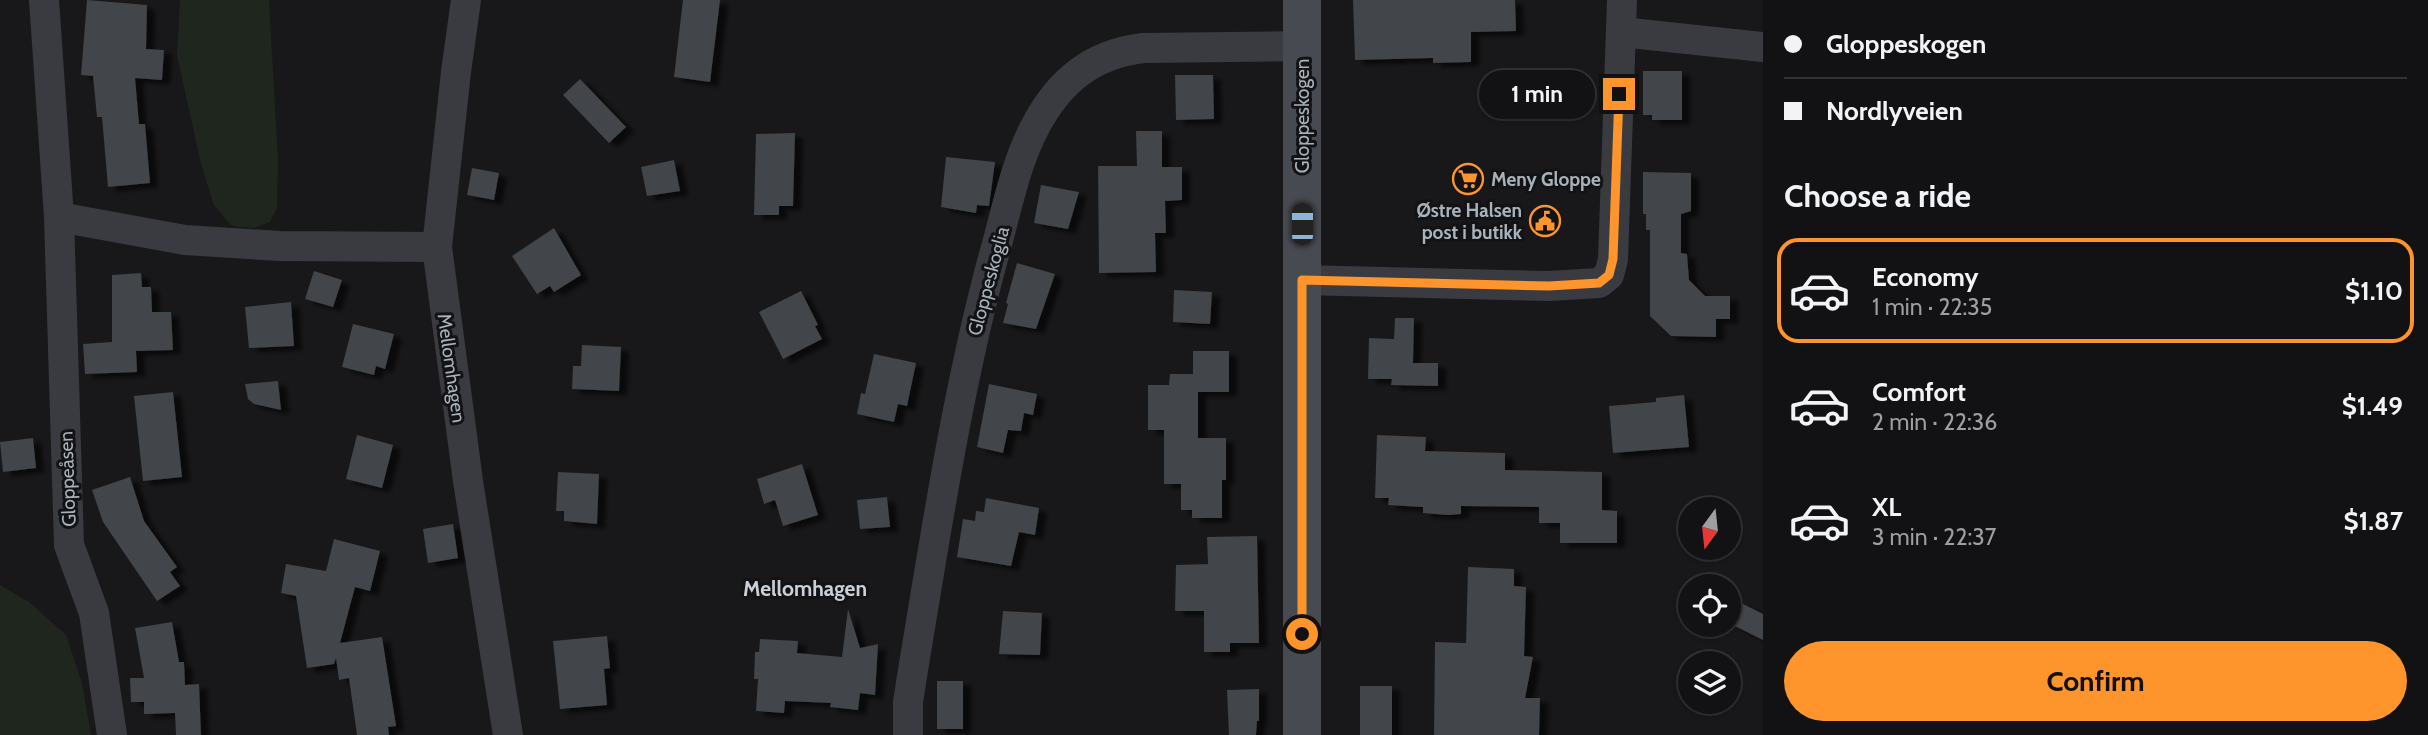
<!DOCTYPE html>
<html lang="en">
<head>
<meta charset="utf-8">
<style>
	:root { --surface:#121214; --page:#1b1b1d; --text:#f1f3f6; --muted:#9c9ea0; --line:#313234; --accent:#fe942c }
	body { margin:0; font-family:Cabin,sans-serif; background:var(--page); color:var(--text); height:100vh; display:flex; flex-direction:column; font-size:26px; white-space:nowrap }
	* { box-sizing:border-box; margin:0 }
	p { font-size:23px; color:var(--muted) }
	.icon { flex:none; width:38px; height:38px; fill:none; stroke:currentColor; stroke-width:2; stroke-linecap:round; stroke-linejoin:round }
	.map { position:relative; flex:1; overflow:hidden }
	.details { display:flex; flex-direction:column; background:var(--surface); width:665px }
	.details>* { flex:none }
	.banner { display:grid; align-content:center; height:154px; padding:0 21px; background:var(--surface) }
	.needle { width:46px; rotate:195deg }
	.controls { position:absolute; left:1678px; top:497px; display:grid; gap:14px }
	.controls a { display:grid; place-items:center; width:63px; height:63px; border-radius:50%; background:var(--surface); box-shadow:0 2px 5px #0004,0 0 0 2px var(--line); font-size:35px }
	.end { position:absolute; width:32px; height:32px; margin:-16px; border:9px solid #fe942c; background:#111; box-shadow:0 0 0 4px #111 }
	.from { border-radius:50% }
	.bubble { position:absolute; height:49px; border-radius:24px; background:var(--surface); box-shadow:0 2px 5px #0004,0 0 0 2px var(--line); font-size:23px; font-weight:800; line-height:49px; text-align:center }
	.car { position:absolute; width:21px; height:42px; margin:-21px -10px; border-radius:9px; box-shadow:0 0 5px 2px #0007; background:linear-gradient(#222 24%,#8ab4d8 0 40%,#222 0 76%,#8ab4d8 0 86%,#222 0) }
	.banner b { display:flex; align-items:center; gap:24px; height:66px; font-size:26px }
	.banner b+b { border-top:2px solid var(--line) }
	.banner i { width:18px; height:18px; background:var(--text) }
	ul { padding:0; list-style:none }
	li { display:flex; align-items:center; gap:21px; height:105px; margin:0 14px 10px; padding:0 7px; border:4px solid transparent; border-radius:21px }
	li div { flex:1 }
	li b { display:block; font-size:26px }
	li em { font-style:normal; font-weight:800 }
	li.selected { border-color:var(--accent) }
	li>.icon { width:63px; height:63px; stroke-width:1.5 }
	h2 { padding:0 21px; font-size:32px; line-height:84px }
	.action { display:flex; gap:14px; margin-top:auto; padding:14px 21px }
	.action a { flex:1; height:80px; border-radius:42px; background:var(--accent); color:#111; font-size:28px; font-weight:800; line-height:80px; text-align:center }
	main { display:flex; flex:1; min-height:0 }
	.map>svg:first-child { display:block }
	.green { fill:#1e261e }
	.building { fill:#424448; filter:url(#shadow) }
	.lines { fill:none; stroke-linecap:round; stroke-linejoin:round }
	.minor { stroke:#393b40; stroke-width:30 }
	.secondary { stroke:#474a50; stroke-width:38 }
	.route { stroke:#fe942c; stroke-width:9 }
	.labels { text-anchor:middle; stroke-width:6; stroke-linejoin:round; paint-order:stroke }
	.street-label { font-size:19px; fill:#a9b2bb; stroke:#131316 }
	.poi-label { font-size:19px; font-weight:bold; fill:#a9b2bb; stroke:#131316; text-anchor:start }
	.neighbourhood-label { font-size:21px; font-weight:bold; fill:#cbd0d7; stroke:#131316 }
</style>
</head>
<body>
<main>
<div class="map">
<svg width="1763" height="735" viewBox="0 0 1763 735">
	<defs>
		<filter id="shadow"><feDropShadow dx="8" dy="4.5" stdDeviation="2" flood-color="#0009"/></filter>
	</defs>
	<rect width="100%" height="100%" fill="#18181a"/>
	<!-- green -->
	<g class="green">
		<polygon points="180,0 269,0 278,161 277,208 270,222 253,228 232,226 214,205 201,164 177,55"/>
		<polygon points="0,585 29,602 66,635 82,683 91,735 0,735"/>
	</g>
	<!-- building -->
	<g class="building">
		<polygon points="87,0 147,5 146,49 164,50 162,80 135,78 139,124 145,124 150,183 108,187 102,117 97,117 93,76 81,75"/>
		<polygon points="683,0 720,0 710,82 674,77"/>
		<polygon points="1353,0 1515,0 1516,31 1471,32 1471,62 1433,63 1433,58 1355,60"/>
		<polygon points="1643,71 1682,71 1682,120 1652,120 1652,115 1643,115"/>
		<polygon points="1175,75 1213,75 1214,119 1176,120"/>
		<polygon points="580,79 626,127 609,143 563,95"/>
		<polygon points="1136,131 1162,131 1162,167 1182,167 1182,200 1165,201 1166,233 1155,233 1156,272 1099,273 1098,166 1137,166"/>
		<polygon points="795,133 793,206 779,206 779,215 754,215 756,134"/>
		<polygon points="946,157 995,162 989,206 977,205 976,213 941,207"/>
		<polygon points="674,160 680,191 647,196 641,167"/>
		<polygon points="472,168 499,173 494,200 467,195"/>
		<polygon points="1643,172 1691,173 1691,211 1681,214 1681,253 1687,254 1689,280 1705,296 1730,296 1730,319 1716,319 1716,337 1671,336 1650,316 1650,230 1646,230 1646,214 1643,214"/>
		<polygon points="1041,185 1079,192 1068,229 1034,223"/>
		<polygon points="554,228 581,275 554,292 550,286 537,294 512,256"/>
		<polygon points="1017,263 1055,274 1036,329 1003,323 1008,304 1006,303"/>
		<polygon points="314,271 342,280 333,307 305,299"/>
		<polygon points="141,273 142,287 151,287 152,312 171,312 173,350 136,351 137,372 85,374 83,344 112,342 112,275"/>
		<polygon points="1174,290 1212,292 1210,324 1173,322"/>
		<polygon points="801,291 818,325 815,326 822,339 783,359 759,312"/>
		<polygon points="291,302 294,346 249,348 245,307"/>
		<polygon points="1395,318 1414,318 1413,363 1438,363 1438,386 1391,385 1392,379 1368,379 1369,338 1394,339"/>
		<polygon points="353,324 394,334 385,369 376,366 374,375 342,367"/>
		<polygon points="582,345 621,347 619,391 572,389 573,366 581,366"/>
		<polygon points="1193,351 1229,351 1229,392 1198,392 1198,438 1226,438 1226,480 1222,480 1222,518 1192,518 1192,510 1181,510 1181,484 1164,484 1164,430 1148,430 1148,385 1169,385 1170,374 1193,374"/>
		<polygon points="874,354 916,363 907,406 898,404 894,422 857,414 861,393 865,394"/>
		<polygon points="278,381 281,410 254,404 248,399 245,384"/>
		<polygon points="989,384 1037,394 1033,415 1024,413 1021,431 1008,430 1003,453 977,447"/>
		<polygon points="173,392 182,477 143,481 134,396"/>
		<polygon points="1684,395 1689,447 1613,453 1609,406 1656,402 1656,398"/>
		<polygon points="357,435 393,445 382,488 346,479"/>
		<polygon points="1377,435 1426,437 1425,451 1505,453 1505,470 1602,472 1602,510 1617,511 1617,543 1560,543 1560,523 1539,523 1539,507 1461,506 1461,514 1448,515 1423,513 1423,507 1388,505 1389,498 1375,498"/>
		<polygon points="33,438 36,468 3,472 0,442"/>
		<polygon points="802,464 818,515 783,526 775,500 764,504 757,479"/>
		<polygon points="558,472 599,474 597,524 564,521 564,511 556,511"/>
		<polygon points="130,477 144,521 177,567 170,572 180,586 157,601 103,522 92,490"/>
		<polygon points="887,497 890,527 860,529 857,500"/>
		<polygon points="986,498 1039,508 1035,535 1019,532 1011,566 957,557 963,519 975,521 976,511 984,512"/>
		<polygon points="453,524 458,558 428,563 423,529"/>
		<polygon points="1257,536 1259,643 1230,643 1230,652 1204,652 1204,611 1175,611 1176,565 1208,564 1207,537"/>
		<polygon points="334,539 380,551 370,591 355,587 340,643 382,637 396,726 388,727 389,735 357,735 349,678 339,680 336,658 334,664 307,668 296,596 281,593 286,564 326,571"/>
		<polygon points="1468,567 1514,569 1514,586 1526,587 1524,656 1533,657 1525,698 1540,698 1539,735 1434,735 1435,642 1466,643"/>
		<polygon points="1741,603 1763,614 1763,640 1731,624"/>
		<polygon points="848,609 860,648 878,644 875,695 860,693 858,710 830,707 831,703 785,701 784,713 756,711 758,679 754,679 755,652 759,652 760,639 798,641 797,653 842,657"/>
		<polygon points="1003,611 1042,613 1040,655 999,654"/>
		<polygon points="172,622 179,662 184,662 185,685 199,684 201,735 176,735 175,713 144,714 144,702 131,702 130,678 144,678 135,628"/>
		<polygon points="607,636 610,668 604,669 607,705 560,709 553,641"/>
		<rect x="937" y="681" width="26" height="48"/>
		<rect x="1360" y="686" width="32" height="49"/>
		<polygon points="1259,689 1259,721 1257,721 1256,735 1229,735 1227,690"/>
	</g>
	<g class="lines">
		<!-- minor -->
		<g class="minor">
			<polyline points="44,0 59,217 69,545 94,613 112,735"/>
			<polyline points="466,0 456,72 437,247 468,481 508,735"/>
			<polyline points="1621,32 1763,47"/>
			<polyline points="59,217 185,240 280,246 437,247"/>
			<polyline points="1302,280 1549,286 1599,283 1609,275 1613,259 1622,0"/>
			<path d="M908,735v-33l6,-38c23,-138 44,-278 81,-413 12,-42 20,-87 41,-126 24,-45 57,-71 107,-77l159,-2"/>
		</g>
		<!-- secondary -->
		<polyline class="secondary" points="1302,0 1302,735"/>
	</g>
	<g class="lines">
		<!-- route -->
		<polyline class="route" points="1302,634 1302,280 1549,286 1599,283 1609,275 1613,259 1619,94"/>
	</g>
	<!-- icons -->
	<defs>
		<g id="supermarket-ring" transform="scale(1.575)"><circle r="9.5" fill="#131316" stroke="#fe942c" stroke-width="1.5"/><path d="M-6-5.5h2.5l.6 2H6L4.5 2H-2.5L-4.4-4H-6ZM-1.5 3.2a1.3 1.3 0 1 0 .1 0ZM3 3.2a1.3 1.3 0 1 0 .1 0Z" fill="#fe942c"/></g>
		<g id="civic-ring" transform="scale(1.575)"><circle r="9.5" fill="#131316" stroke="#fe942c" stroke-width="1.5"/><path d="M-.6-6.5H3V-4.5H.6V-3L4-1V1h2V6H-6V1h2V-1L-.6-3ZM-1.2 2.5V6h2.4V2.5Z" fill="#fe942c"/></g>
	</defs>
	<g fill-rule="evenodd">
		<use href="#supermarket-ring" x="1468" y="179"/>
		<use href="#civic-ring" x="1545" y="221"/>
	</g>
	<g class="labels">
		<!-- street labels -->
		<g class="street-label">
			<text transform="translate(1302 116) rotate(-90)" y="7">Gloppeskogen</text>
			<text transform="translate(988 281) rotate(-75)" y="7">Gloppeskoglia</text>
			<text transform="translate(452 368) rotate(82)" y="7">Mellomhagen</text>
			<text transform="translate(67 479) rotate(-92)" y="7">Gloppeåsen</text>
		</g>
		<!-- poi labels -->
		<g class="poi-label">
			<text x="1491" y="186">Meny Gloppe</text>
			<text x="1522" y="217" text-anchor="end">Østre Halsen<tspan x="1522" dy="22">post i butikk</tspan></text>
		</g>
		<!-- neighbourhood labels -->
		<g class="neighbourhood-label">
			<text x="805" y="596">Mellomhagen</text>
		</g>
	</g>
</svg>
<div class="controls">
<a><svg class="needle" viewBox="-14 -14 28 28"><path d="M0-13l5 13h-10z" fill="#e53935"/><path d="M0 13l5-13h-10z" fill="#9c9ea0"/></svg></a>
<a><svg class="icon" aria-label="locate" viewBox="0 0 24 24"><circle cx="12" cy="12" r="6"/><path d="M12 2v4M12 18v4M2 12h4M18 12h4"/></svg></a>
<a><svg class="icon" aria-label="layers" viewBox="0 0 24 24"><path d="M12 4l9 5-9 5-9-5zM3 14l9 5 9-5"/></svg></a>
</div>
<i class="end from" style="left:1302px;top:634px"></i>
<i class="end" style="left:1619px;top:94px"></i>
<div class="bubble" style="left:1479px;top:70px;width:116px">1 min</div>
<i class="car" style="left:1302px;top:224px;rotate:0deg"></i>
</div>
<section class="details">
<div class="banner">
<b><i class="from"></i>Gloppeskogen</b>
<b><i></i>Nordlyveien</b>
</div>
<h2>Choose a ride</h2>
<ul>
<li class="selected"><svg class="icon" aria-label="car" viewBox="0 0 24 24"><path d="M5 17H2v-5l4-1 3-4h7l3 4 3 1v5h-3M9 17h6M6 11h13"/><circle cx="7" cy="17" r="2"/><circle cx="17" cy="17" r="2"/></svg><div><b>Economy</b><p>1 min · 22:35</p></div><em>$1.10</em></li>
<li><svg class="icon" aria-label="car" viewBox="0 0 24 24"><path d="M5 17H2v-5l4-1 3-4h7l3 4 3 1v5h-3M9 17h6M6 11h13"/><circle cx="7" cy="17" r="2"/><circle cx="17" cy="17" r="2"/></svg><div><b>Comfort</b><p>2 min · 22:36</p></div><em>$1.49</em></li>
<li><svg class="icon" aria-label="car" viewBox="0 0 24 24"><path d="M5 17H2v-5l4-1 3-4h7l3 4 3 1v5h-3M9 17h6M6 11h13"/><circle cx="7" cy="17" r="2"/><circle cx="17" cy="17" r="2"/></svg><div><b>XL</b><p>3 min · 22:37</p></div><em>$1.87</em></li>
</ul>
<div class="action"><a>Confirm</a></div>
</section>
</main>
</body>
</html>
